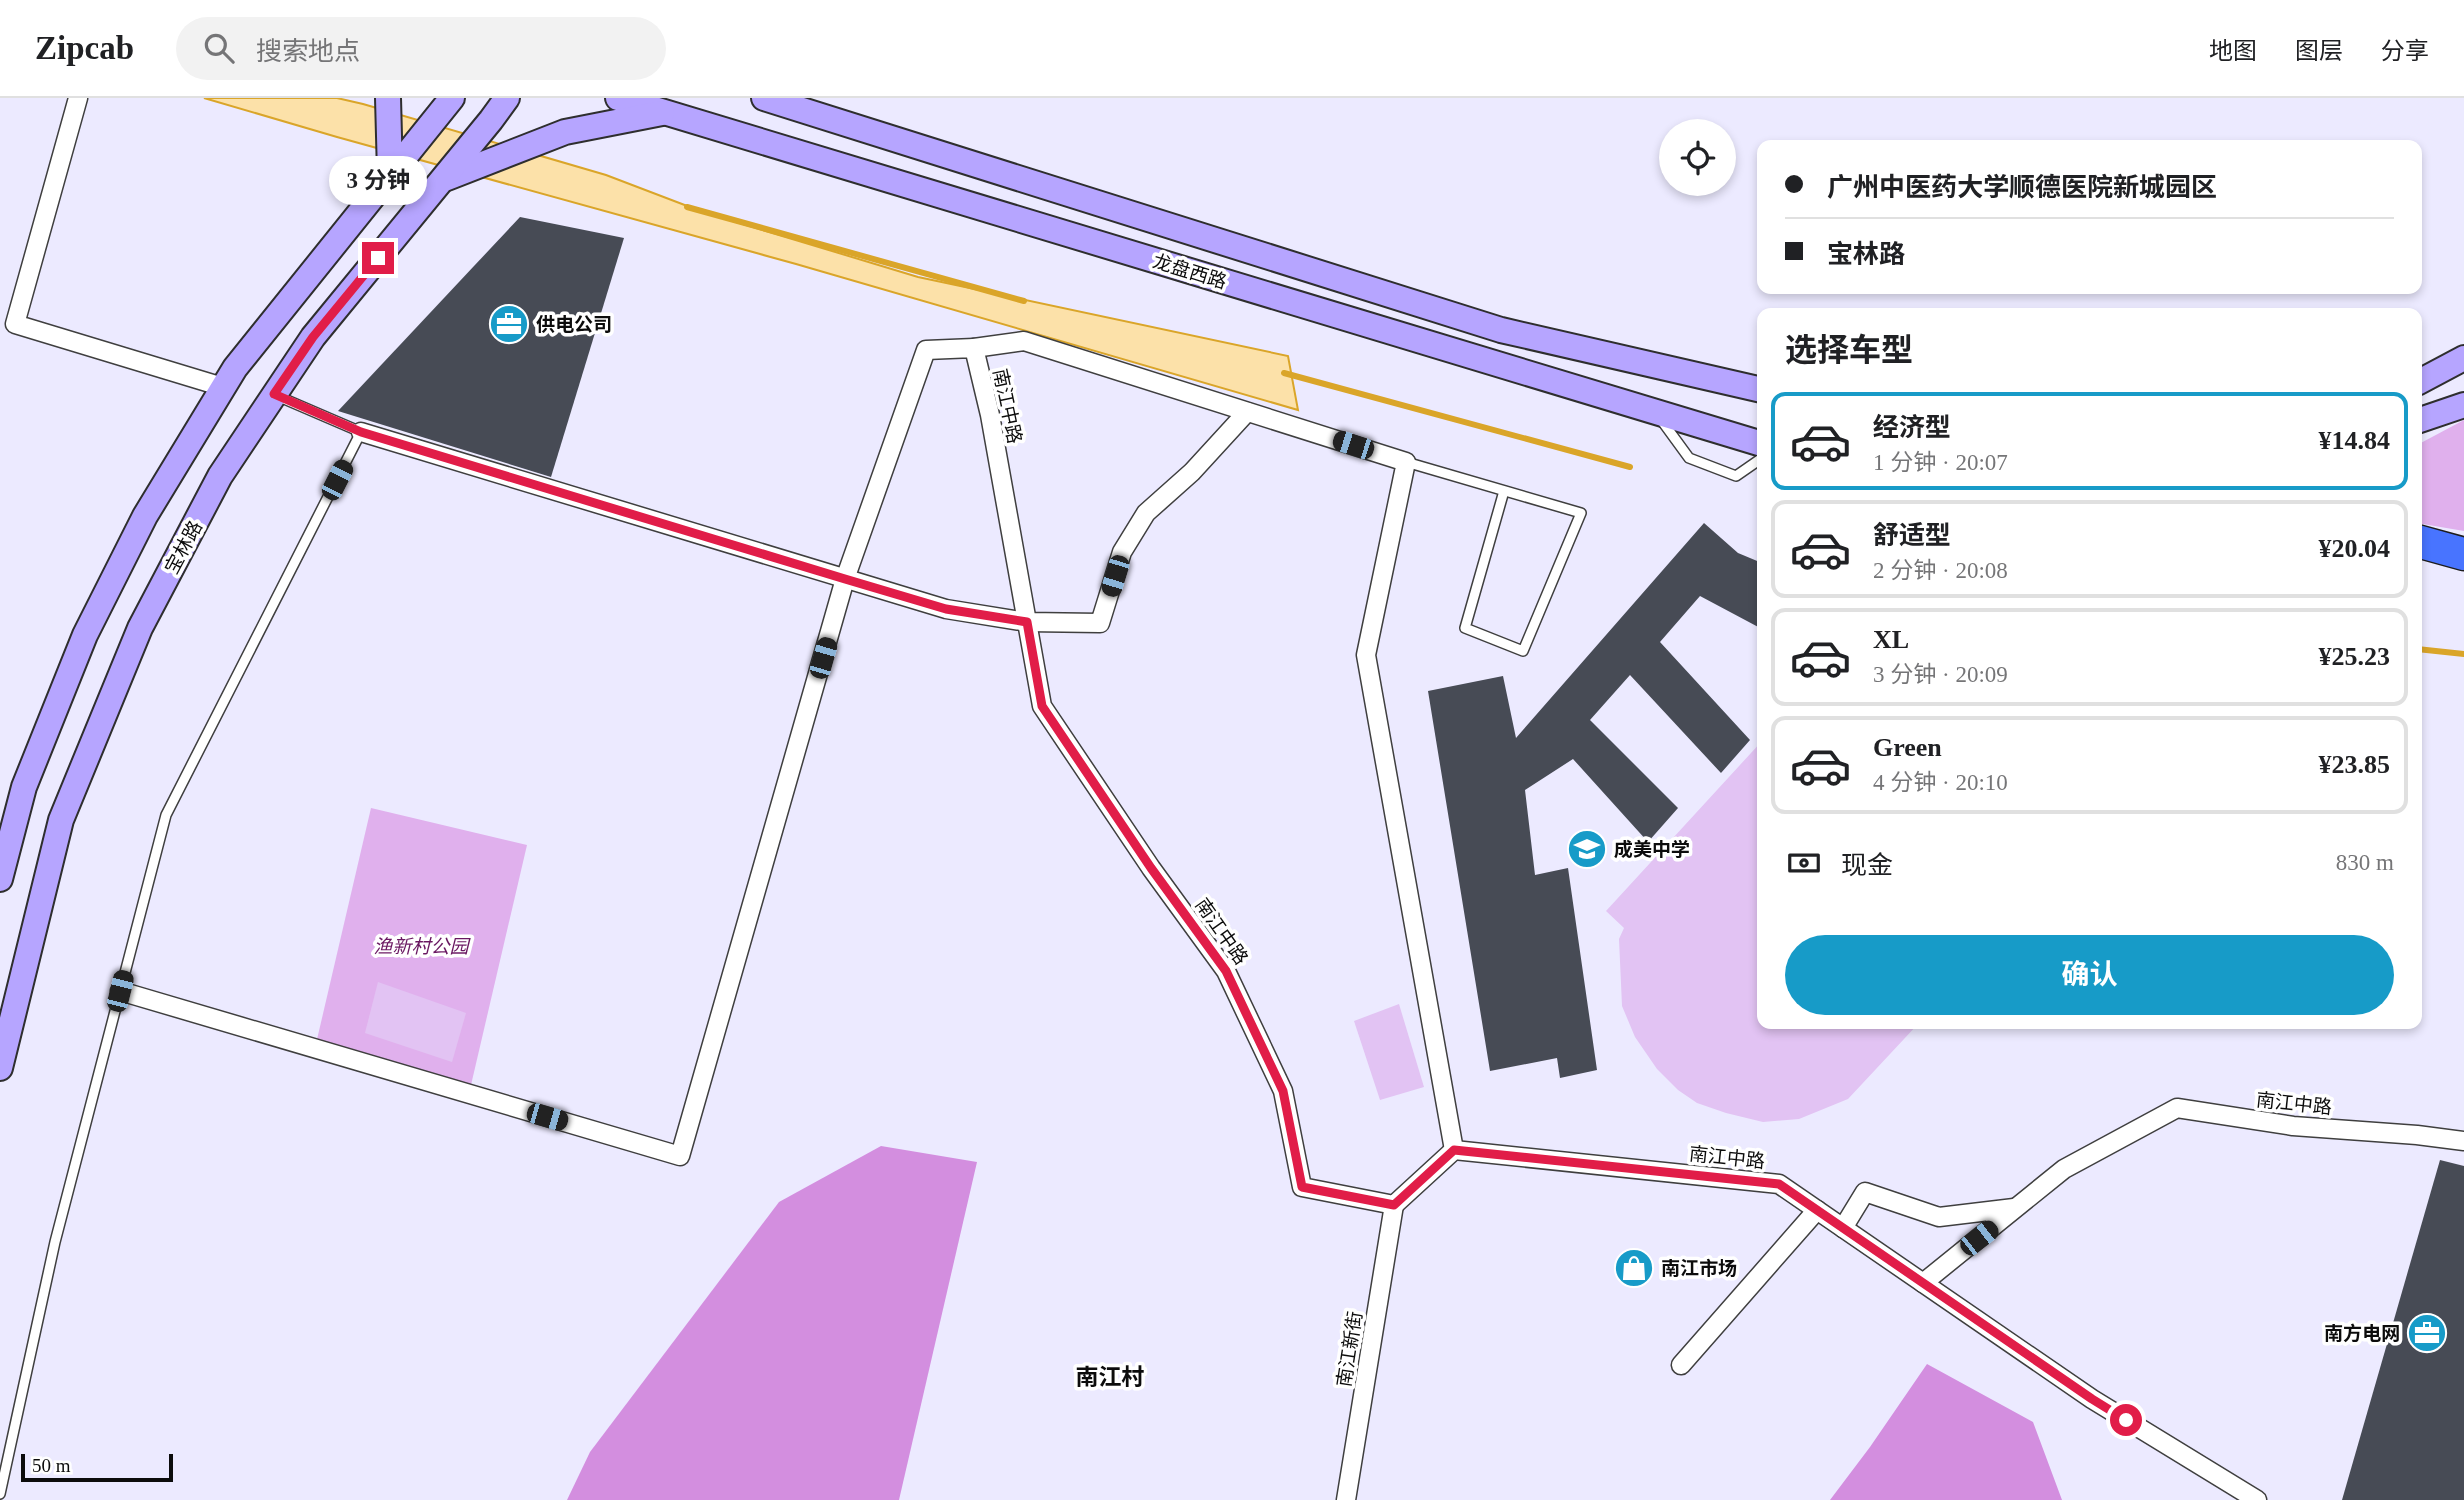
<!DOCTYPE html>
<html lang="zh">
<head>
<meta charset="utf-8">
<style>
	:root { --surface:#fff; --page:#f2f2f2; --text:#202124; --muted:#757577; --line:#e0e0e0; --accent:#179bc8 }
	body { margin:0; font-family:"Times New Roman","Noto Sans SC",serif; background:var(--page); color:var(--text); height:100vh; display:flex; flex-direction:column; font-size:26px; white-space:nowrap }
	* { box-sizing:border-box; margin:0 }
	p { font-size:23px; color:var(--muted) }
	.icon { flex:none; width:38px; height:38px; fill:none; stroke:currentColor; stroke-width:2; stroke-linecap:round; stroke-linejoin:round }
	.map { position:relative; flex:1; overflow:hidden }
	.side { position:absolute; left:1757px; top:210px; width:665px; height:721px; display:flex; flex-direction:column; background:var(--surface); border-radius:14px; box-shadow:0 4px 10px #0003 }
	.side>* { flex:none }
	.hud { position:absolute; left:1757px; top:42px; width:665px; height:154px; border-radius:14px; box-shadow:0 4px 10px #0003; display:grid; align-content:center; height:154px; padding:0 28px; background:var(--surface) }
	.buttons { position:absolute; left:1659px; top:21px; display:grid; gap:14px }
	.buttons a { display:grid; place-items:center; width:77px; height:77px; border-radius:50%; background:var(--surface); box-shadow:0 4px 10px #0003; font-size:35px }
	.scale { position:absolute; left:21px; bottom:18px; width:152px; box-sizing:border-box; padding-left:7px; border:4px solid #0c0c0c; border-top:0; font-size:19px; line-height:24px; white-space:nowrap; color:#0c0c0c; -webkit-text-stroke:5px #fff; paint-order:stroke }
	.end { position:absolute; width:32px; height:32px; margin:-16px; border:9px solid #e11d48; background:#fff; box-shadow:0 0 0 4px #fff }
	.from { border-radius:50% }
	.bubble { position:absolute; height:49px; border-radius:24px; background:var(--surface); box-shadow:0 4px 10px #0003; font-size:23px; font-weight:700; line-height:49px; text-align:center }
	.car { position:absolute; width:21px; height:42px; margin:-21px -10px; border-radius:9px; box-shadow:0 0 5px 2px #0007; background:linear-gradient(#222 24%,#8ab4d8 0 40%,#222 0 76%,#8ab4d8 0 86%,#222 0) }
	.hud b { display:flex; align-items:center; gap:24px; height:66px; font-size:26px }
	.hud b+b { border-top:2px solid var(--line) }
	.hud i { width:18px; height:18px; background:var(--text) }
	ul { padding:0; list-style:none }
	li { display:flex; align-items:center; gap:21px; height:98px; margin:0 14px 10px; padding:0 14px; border:4px solid var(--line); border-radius:14px }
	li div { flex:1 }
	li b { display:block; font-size:26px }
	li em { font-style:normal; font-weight:700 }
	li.selected { border-color:var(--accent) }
	li>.icon { width:63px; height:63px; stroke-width:1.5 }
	h2 { padding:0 28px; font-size:32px; line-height:84px }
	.pay { display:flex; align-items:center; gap:18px; height:77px; padding:0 28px; font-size:26px }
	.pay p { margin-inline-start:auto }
	.cta { display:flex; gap:14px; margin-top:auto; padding:14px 28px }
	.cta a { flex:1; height:80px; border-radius:42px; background:var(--accent); color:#fff; font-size:28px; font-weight:700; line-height:80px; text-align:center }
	header { display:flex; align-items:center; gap:42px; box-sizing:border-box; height:98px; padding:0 35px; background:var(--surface); border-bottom:2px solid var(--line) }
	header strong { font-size:33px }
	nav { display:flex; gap:38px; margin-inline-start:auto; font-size:24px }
	.search { width:490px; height:63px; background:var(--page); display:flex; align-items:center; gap:18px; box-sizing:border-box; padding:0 24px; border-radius:38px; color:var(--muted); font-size:26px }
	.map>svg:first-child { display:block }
	.green { fill:#e0b0ed }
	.forest { fill:#d38edf }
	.pitch { fill:#e2c3f3 }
	.water { fill:#fce1a9; stroke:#daa529; stroke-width:2 }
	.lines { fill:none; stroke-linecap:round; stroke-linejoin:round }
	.stream { stroke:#daa529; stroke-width:6 }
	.building { fill:#474b55 }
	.lane-casing { stroke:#3f3f3f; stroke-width:12 }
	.street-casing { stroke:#3f3f3f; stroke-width:21 }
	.secondary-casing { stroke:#2e2e2e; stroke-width:28 }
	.highway-casing { stroke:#1d1d1d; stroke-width:35 }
	.lane { stroke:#fff; stroke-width:9 }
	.street { stroke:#fff; stroke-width:18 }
	.secondary { stroke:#b6a5ff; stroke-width:24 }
	.highway { stroke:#4874ff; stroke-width:32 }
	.route { stroke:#e11d48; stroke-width:9 }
	.labels { text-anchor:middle; stroke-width:7; stroke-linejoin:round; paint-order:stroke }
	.street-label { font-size:19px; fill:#0c0c0c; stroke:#fff }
	.poi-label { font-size:19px; font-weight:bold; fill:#0c0c0c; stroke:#fff; text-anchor:start }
	.park-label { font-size:19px; font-style:italic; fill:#691761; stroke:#fff }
	.quarter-label { font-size:23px; font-weight:bold; fill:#0c0c0c; stroke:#fff }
</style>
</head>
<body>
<header>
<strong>Zipcab</strong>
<div class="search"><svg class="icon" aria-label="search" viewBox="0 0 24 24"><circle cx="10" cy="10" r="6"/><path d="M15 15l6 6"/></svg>搜索地点</div>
<nav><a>地图</a><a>图层</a><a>分享</a></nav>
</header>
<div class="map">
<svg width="2464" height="1402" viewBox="0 0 2464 1402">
	<rect width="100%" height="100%" fill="#eceaff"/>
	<!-- green -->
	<g class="green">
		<polygon points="2464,322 2464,433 2417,425 2417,347"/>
		<polygon points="371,710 527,747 471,987 315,950"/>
	</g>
	<!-- forest -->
	<g class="forest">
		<polygon points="881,1048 977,1064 899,1402 567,1402 590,1354 779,1104"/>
		<polygon points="1927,1266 2033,1324 2062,1402 1830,1402 1870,1349"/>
	</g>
	<!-- pitch -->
	<g class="pitch">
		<polygon points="1762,643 1762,926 1918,926 1848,1001 1799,1021 1763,1024 1726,1015 1697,1005 1678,992 1657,971 1635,939 1622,908 1619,841 1624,830 1606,813"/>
		<polygon points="378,884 466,915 452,964 365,935"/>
		<polygon points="1399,906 1424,989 1380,1002 1354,923"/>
	</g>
	<!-- water -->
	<polygon class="water" points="204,0 337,0 363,6 606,77 703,114 918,179 1288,258 1298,312 796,166 337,39"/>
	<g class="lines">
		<!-- stream -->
		<g class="stream">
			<polyline points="687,109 1024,203"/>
			<polyline points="1284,275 1630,369"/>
			<polyline points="2417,551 2464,556"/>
		</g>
	</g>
	<!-- building -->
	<g class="building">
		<polygon points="520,119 624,140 551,379 338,313"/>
		<polygon points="1704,425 1738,455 1762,465 1762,531 1700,498 1660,544 1750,642 1721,675 1630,577 1590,622 1678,710 1648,744 1573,661 1525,692 1535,777 1568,770 1597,972 1560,980 1557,960 1490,973 1428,593 1503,578 1516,640"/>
		<polygon points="2440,1062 2464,1068 2464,1402 2342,1402"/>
	</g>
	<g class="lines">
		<!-- lane casing -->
		<g class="lane-casing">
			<g id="lane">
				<polyline points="1662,323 1689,360 1736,378 1762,360"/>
				<polyline points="1406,364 1581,415 1523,553 1465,530 1504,393"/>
				<polyline points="0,1396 55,1144 166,717 361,334 275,297"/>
			</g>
		</g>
		<!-- street casing -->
		<g class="street-casing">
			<g id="street">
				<polyline points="78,0 15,226 223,289"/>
				<polyline points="974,250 1024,243 1406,364 1366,557 1454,1052"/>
				<polyline points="361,334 946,511 1027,524 1100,525 1122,454 1146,415 1192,374 1247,314"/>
				<polyline points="120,893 680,1058 845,481 926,252 974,250 990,317 1042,608 1151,770 1226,873 1283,993 1302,1089 1394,1107 1454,1052 1779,1086 2092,1301 2257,1402"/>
				<polyline points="1843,1130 1865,1094 1939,1119 2014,1110"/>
				<polyline points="1923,1185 2064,1071 2177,1010 2293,1028 2417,1037 2464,1043"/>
				<polyline points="1681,1267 1817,1112"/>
				<polyline points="1346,1402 1394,1107"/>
			</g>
		</g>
		<!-- secondary casing -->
		<g class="secondary-casing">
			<g id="secondary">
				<polyline points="388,0 390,76"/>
				<polyline points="618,0 1762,346"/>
				<polyline points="764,0 1501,232 1762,292"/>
				<polyline points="447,80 565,34 662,15"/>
				<polyline points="2417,285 2464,260"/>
				<polyline points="2417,323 2464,307"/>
				<polyline points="0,781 24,689 85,537 145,418 235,270 452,0"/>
				<polyline points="0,970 61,722 140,530 220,378 313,239 491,22 507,0"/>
			</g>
		</g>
		<!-- highway casing -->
		<g class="highway-casing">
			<polyline id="highway" points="2417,443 2464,456"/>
		</g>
		<!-- lane -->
		<use href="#lane" class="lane"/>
		<!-- street -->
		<use href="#street" class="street"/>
		<!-- secondary -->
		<use href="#secondary" class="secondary"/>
		<!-- highway -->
		<use href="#highway" class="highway"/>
	</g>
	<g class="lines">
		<!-- route -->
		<polyline class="route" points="378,160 313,239 274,296 361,334 845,481 946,511 1027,524 1042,608 1151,770 1226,873 1283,993 1302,1089 1394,1107 1454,1052 1779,1086 2092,1301 2126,1322"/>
	</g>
	<!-- icons -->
	<defs>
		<g id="office-disc" transform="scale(2.0125)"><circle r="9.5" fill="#179bc8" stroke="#fff"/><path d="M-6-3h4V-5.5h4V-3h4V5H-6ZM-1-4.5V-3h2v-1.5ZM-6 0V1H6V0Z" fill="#fff"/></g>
		<g id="school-disc" transform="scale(2.0125)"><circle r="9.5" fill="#179bc8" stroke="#fff"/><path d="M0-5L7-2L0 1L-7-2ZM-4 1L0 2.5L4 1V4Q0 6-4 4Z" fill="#fff"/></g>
		<g id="shop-disc" transform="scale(2.0125)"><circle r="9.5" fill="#179bc8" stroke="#fff"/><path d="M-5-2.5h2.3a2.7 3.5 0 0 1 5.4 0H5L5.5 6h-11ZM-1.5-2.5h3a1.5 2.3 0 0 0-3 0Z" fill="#fff"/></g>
	</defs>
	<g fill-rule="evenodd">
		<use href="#office-disc" x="509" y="226"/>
		<use href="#school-disc" x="1587" y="751"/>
		<use href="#shop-disc" x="1634" y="1170"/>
		<use href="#office-disc" x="2427" y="1235"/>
	</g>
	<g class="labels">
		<!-- street labels -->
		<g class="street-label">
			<text transform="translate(1190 173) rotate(17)" y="7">龙盘西路</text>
			<text transform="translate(1008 308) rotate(78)" y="7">南江中路</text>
			<text transform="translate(183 449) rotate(-62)" y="7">宝林路</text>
			<text transform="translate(1222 833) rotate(55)" y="7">南江中路</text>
			<text transform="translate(2294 1005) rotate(6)" y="7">南江中路</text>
			<text transform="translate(1727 1059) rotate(6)" y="7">南江中路</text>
			<text transform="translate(1349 1251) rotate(-81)" y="7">南江新街</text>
		</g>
		<!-- poi labels -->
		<g class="poi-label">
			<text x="536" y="233">供电公司</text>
			<text x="1614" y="758">成美中学</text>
			<text x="1661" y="1177">南江市场</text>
			<text x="2400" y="1242" text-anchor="end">南方电网</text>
		</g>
		<!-- park labels -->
		<g class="park-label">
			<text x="421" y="855">渔新村公园</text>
		</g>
		<!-- quarter labels -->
		<g class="quarter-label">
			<text x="1110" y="1287">南江村</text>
		</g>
	</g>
</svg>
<div class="buttons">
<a><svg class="icon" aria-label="locate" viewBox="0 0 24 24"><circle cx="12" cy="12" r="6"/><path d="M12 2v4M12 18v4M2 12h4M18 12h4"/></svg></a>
</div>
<div class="scale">50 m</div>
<i class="end from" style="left:2126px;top:1322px"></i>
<i class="end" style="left:378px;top:160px"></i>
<div class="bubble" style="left:329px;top:58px;width:98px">3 分钟</div>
<i class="car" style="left:1353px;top:347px;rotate:288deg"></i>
<i class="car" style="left:337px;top:382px;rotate:27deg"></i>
<i class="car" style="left:1115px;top:478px;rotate:197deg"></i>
<i class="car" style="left:823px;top:560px;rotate:16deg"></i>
<i class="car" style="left:120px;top:893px;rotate:14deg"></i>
<i class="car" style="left:547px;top:1019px;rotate:106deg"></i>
<i class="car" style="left:1979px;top:1140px;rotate:52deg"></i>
<div class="hud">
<b><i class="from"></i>广州中医药大学顺德医院新城园区</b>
<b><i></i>宝林路</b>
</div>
<section class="side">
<h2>选择车型</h2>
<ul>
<li class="selected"><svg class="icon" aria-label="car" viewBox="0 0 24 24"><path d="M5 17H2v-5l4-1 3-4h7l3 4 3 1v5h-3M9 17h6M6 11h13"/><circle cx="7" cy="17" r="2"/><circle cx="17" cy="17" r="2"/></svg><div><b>经济型</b><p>1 分钟 · 20:07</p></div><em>¥14.84</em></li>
<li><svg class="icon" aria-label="car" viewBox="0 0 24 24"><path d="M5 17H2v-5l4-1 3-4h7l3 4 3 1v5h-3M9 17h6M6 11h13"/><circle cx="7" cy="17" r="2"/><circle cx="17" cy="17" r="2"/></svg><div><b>舒适型</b><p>2 分钟 · 20:08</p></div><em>¥20.04</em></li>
<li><svg class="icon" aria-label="car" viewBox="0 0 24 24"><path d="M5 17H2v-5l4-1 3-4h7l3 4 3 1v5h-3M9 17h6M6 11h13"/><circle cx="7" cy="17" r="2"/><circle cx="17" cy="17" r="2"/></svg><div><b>XL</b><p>3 分钟 · 20:09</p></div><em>¥25.23</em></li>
<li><svg class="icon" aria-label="car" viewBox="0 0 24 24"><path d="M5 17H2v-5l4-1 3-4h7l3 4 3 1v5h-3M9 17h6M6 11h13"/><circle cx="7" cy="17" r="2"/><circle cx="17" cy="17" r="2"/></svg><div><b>Green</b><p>4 分钟 · 20:10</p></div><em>¥23.85</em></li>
</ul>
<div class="pay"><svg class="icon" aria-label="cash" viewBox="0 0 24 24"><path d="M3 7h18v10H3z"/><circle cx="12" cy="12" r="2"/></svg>现金<p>830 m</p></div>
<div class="cta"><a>确认</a></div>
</section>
</div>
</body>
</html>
